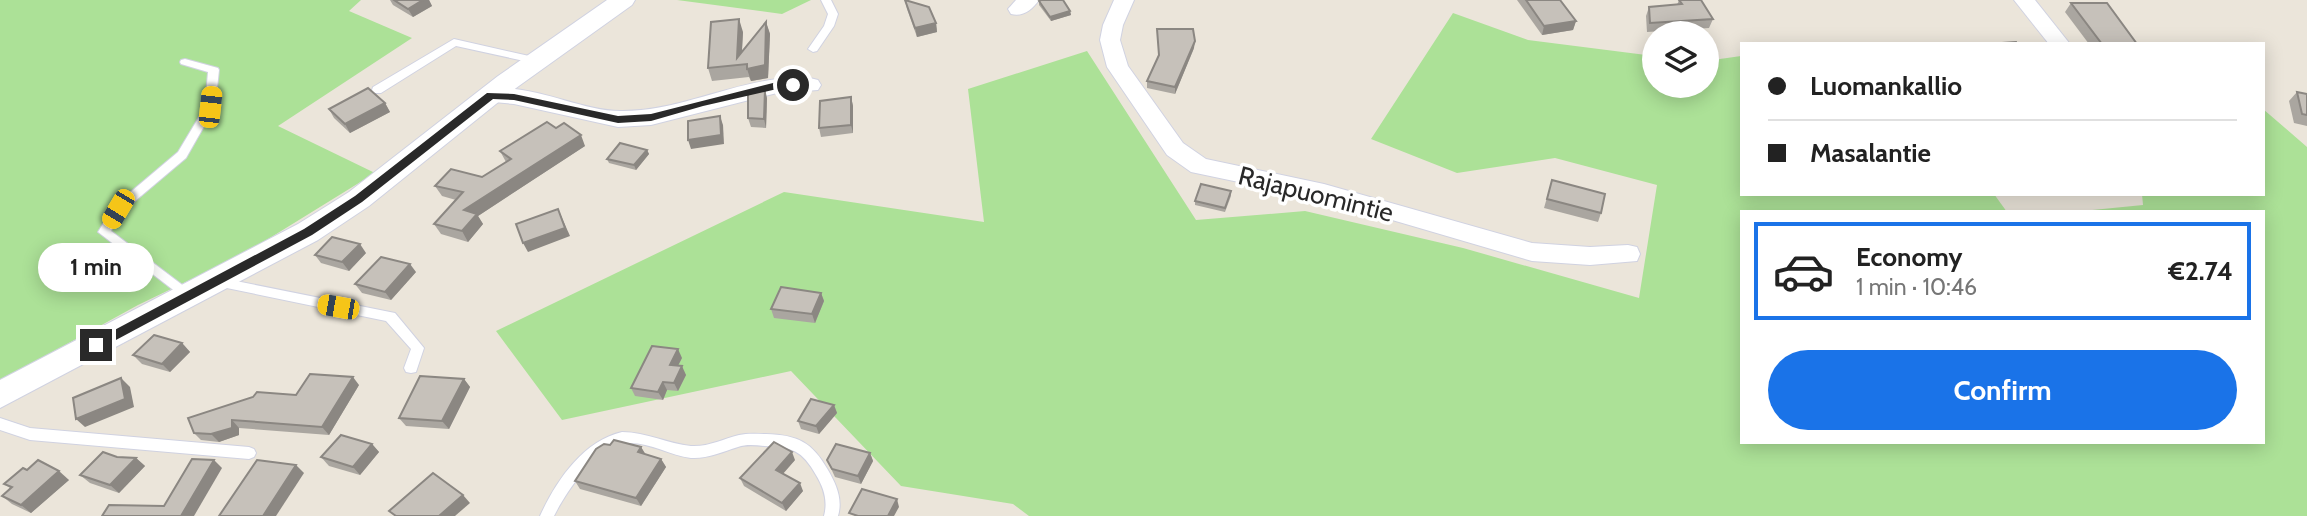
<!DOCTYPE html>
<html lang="en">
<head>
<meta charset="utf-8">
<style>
	:root { --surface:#fff; --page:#f2f2f2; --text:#222; --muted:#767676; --line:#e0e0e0; --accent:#1a73e8 }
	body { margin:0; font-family:Cabin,sans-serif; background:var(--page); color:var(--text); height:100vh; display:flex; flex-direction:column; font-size:26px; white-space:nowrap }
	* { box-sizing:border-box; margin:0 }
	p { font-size:23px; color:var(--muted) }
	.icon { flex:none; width:38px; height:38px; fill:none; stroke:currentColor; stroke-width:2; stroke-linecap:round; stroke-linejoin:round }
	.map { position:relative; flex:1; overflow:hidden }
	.sheet { position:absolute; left:1740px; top:210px; width:525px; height:234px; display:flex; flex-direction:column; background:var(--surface); border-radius:0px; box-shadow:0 4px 18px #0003 }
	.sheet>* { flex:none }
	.top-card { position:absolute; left:1740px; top:42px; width:525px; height:154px; border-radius:0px; box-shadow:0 4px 18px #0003; display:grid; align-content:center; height:154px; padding:0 28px; background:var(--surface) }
	.fabs { position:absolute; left:1642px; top:21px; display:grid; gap:14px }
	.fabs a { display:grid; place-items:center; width:77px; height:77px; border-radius:50%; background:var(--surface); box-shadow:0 4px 18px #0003; font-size:35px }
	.end { position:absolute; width:32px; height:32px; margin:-16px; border:9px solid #292929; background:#fff; box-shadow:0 0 0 4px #fff }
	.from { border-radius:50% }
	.bubble { position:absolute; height:49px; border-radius:24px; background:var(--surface); box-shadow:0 4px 18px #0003; font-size:23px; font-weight:700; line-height:49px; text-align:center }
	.car { position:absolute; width:21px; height:42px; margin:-21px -10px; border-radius:9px; box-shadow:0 0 5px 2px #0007; background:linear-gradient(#f5c518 24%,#345 0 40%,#f5c518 0 76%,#345 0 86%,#f5c518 0) }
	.top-card b { display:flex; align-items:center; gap:24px; height:66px; font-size:26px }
	.top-card b+b { border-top:2px solid var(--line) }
	.top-card i { width:18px; height:18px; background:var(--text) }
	ul { padding:12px 0 0; list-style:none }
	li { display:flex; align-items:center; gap:21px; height:98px; margin:0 14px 10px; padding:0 14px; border:4px solid var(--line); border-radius:0px }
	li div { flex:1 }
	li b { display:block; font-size:26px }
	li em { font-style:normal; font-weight:700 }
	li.current { border-color:var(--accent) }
	li>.icon { width:63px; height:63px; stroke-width:1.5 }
	.cta { display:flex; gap:14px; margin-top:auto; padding:14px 28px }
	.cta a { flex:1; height:80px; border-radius:42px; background:var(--accent); color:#fff; font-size:28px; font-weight:700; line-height:80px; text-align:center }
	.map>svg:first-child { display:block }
	.green { fill:#ace197 }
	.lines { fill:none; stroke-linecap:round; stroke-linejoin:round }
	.service-casing { stroke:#d0d2e1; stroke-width:2 }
	.minor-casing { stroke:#d0d2e1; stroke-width:2 }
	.tertiary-casing { stroke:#d0d2e1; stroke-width:2 }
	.service { fill:#fff; fill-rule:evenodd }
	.minor { fill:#fff; fill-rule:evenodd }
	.tertiary { fill:#fff; fill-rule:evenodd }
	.wall { fill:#aaa6a0 }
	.shaded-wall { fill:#8b8782 }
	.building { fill:#c6c1ba; stroke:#8b8782; stroke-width:2 }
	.route { fill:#292929 }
	.labels { text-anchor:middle; stroke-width:7; stroke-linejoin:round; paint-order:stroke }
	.street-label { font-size:26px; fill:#292929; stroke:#fff }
</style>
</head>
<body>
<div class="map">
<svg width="2307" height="516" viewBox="0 0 2307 516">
	<rect width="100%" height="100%" fill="#ebe5da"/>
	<!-- green -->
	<g class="green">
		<polygon points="0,0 361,0 349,11 412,38 278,126 375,173 244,254 138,305 0,381"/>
		<polygon points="677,0 811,0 782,14"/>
		<polygon points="1453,13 1528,40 1654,56 1654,86 1706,86 1706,61 1741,56 1741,194 1994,194 2007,212 1741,212 1741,443 2263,443 2263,212 2072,212 2143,205 2142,194 2263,194 2263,109 2307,147 2307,516 1029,516 1013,504 901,486 791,371 562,420 496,331 784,192 984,222 968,89 1087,51 1196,220 1305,211 1463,248 1639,298 1657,185 1555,158 1457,173 1371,139"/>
	</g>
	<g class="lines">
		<!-- service casing -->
		<g class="service-casing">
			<g id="service">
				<polygon points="821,0 831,0 838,14 834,26 817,51 813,52 808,49 824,26 828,14"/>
				<polygon points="454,39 538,58 543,61 538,64 456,46 381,93 373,93 372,90 373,87"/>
				<polygon points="185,59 218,68 219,70 215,107 186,158 122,212 111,231 193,293 195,296 193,299 185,299 98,232 114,206 178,152 205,107 208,72 181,64 180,62 181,60"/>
				<polygon points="216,277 395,313 424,348 416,372 411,373 406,372 404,368 411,349 386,321 212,285 210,282 212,279"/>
				<polygon points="0,418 30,428 249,447 254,449 256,453 254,457 249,459 30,440 0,430"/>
				<path d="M622,432c25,0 46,12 69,14 17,1 32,-7 48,-11 9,-2 18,-1 27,-1 32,1 46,8 62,36 8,14 15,29 10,46h-14c4,-15 0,-28 -8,-41 -14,-25 -24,-28 -52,-29 -9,-1 -18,-2 -26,1 -16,5 -31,12 -47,11 -24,-3 -50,-21 -74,-13 -24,7 -52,49 -63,71h-14c16,-35 43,-75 82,-84z"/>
			</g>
		</g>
		<!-- minor casing -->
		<g class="minor-casing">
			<g id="minor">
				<path d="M1016,0h23c-7,10 -16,17 -28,14l-3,-5z"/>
				<polygon points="1114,0 1134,0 1123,25 1120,40 1128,66 1183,143 1206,159 1324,184 1532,243 1590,247 1628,245 1637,247 1640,254 1637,261 1590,265 1532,261 1324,200 1191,172 1167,155 1107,67 1100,40 1103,25"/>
				<polygon points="2014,0 2035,0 2070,44 2049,44"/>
				<path d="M810,78l8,2 3,5 -3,5 -41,3 -126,32 -33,2 -104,-23 -31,-3 -3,-5 3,-5c42,-12 95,20 137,20 55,1 105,-26 158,-32 10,-1 21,-1 32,-1z"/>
			</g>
		</g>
		<!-- tertiary casing -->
		<g class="tertiary-casing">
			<polygon id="tertiary" points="607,0 635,0 632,5 516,88 369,206 318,240 0,408 0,380 298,224 349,192 498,76"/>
		</g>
		<!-- service -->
		<use href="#service" class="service"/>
		<!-- minor -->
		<use href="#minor" class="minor"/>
		<!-- tertiary -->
		<use href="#tertiary" class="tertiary"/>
	</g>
	<!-- wall -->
	<g class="wall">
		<polygon points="390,0 429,0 432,6 413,17 393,5"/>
		<polygon points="905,0 936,23 937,32 917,37 907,9"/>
		<polygon points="1517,0 1560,0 1576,21 1573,30 1542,35"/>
		<polygon points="1679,0 1713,19 1709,28 1647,32 1646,16 1649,7 1677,5"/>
		<polygon points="1039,1 1070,11 1071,15 1051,21 1039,5"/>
		<polygon points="2071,3 2137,44 2089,44 2065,12"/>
		<polygon points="766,22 770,34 768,78 751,81 749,77 712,81 708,68 743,32 742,52"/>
		<polygon points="1194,48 1175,94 1147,88 1147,81"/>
		<polygon points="2297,92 2307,94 2307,126 2294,123 2289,101"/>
		<polygon points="851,97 853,106 853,133 821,137 819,128"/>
		<polygon points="767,98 766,128 751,127 748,118"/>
		<polygon points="385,103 390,112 350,133 334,118 329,109"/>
		<polygon points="556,128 585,146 478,216 483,224 468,242 441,234 434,224 456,200 442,196 435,186 482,177 506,162 500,151"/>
		<polygon points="647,150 649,154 636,170 609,163 607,159"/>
		<polygon points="1552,180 1601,213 1598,222 1544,208"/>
		<polygon points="1231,191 1231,196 1225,212 1195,205 1195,201"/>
		<polygon points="366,253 349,271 321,263 315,255"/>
		<polygon points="416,272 391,300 362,293 355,284"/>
		<polygon points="821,293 824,301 815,323 774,318 771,309"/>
		<polygon points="182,343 190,352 170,372 142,364 133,355"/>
		<polygon points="682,358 678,366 686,375 678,391 667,390 663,400 635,396 631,388"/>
		<polygon points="464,379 470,387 449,429 406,426 399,418"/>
		<polygon points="359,385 329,435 239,428 239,435 219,442 201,440 194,433 296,395"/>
		<polygon points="834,405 837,413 819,434 801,429 798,421"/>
		<polygon points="372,444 379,452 360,475 329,466 321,457"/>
		<polygon points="610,445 641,447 645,454 661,459 666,467 641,506 580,489 575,481"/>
		<polygon points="870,453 873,461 861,484 835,477 827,460"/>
		<polygon points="117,457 136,458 145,466 119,493 90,483 80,475"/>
		<polygon points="795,460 783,474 803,491 786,511 744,486 740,478"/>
		<polygon points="27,470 69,480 31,513 12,504 2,496 10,488 4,484"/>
	</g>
	<!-- shaded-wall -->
	<g class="shaded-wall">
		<polygon points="423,0 429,0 432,6 413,17 408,9"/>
		<polygon points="1070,11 1071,15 1051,21 1050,17"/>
		<polygon points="739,19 743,32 741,65 737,58"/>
		<polygon points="1576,21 1573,30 1542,35 1544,26"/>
		<polygon points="766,22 770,34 768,78 751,81 747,69"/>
		<polygon points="936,23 937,32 917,37 915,28"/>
		<polygon points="1195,41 1194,48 1175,94 1175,87"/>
		<polygon points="765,89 767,98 766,128 764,119"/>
		<polygon points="851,97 853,106 853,133 851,125"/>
		<polygon points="385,103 390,112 350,133 345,124"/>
		<polygon points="720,116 723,125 724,144 691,149 688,140"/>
		<polygon points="581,135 585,146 478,216 483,224 468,242 462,231 464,210"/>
		<polygon points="647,150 649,154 636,170 634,165"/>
		<polygon points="558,209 570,236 528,252 523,243"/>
		<polygon points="360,244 366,253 349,271 342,262"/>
		<polygon points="410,264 416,272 391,300 385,292"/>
		<polygon points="821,293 824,301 815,323 812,314"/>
		<polygon points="182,343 190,352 170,372 162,364"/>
		<polygon points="678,349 682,358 674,373 670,365"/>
		<polygon points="682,366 686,375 678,391 674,383"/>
		<polygon points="353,377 359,385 329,435 322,427"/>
		<polygon points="121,378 130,387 134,407 85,427 76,419"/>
		<polygon points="464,379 470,387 449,429 442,421"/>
		<polygon points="663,382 667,390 663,400 658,392"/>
		<polygon points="834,405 837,413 819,434 816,426"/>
		<polygon points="232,420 239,428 239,435 219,442 211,434"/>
		<polygon points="372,444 379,452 360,475 353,467"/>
		<polygon points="641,447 646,455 638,452"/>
		<polygon points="792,452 795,460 779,478 776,470"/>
		<polygon points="870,453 873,461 861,484 858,476"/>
		<polygon points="136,458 145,466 119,493 110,485"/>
		<polygon points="661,459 666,467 641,506 636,498"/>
		<polygon points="214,460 222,468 194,516 181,516"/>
		<polygon points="296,465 304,473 276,516 263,516"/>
		<polygon points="59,471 69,480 31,513 21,505"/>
		<polygon points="800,483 803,491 786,511 782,503"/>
		<polygon points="463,495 470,503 455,516 439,516"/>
		<polygon points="897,499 899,507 894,516 888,516"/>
	</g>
	<!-- building -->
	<g class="building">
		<polygon points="394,0 423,0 408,9"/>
		<polygon points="905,0 929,7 936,23 915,28"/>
		<polygon points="1041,0 1063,0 1070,11 1050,17 1039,1"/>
		<polygon points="1526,0 1560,0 1576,21 1544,26"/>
		<polygon points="1679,0 1701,0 1713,19 1650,23 1649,7 1682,4"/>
		<polygon points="2071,3 2107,3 2137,44 2102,44"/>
		<polygon points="739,19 737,58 766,22 765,65 747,69 747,64 708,68 711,22"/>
		<polygon points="1157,29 1193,29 1195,41 1175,87 1147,81 1159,55"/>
		<polygon points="2016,42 2017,44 1987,44"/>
		<polygon points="368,88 385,103 345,124 329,109"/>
		<polygon points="765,89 764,119 748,118 748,93"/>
		<polygon points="2297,92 2307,94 2307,115 2302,114"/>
		<polygon points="851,97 851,125 819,128 820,101"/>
		<polygon points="720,116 721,135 688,140 688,121"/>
		<polygon points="547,122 556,128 564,123 581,135 464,210 477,214 462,231 434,224 463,192 435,186 451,169 482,177 511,159 500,151"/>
		<polygon points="620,143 647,150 634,165 607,159"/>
		<polygon points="1552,180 1605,194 1601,213 1547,199"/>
		<polygon points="1201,184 1231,191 1225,208 1195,201"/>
		<polygon points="558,209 565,228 523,243 516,224"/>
		<polygon points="332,237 360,244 342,262 315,255"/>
		<polygon points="381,257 410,264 385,292 355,284"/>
		<polygon points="781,287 821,293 812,314 771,309"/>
		<polygon points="154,335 182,343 162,364 133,355"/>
		<polygon points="652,346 678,349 670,365 682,366 674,383 663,382 658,392 631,388"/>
		<polygon points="310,374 353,377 322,427 232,420 232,428 211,434 194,433 188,418 253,397 257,392 296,395"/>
		<polygon points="420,376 464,379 442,421 399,418"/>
		<polygon points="121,378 125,399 76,419 73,398"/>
		<polygon points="811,399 834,405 816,426 798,421"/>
		<polygon points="341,435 372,444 353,467 321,457"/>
		<polygon points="614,440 641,447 638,452 661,459 636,498 575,481 596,449 604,444 610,445"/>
		<polygon points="774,442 792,452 776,470 800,483 782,503 740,478"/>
		<polygon points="836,444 870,453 858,476 832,469 827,460"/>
		<polygon points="103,452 117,457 136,458 110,485 80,475"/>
		<polygon points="192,459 214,460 181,516 102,516 109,505 164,506"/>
		<polygon points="38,460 59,471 21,505 2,496 12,487 4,484 23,468 27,470"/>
		<polygon points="257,460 296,465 263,516 219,516"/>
		<polygon points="433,473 463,495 439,516 396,516 389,511"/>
		<polygon points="862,489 897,499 888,516 858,516 849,513"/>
	</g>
	<!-- route -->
	<polygon class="route" points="777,82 793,82 798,85 793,89 777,89 703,106 651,121 618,123 514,100 493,99 362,202 312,235 101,348 96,350 90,345 92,342 304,229 355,196 487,93 514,94 618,116 651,114"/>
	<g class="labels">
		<!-- street labels -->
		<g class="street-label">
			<text transform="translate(1316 194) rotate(14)" y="9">Rajapuomintie</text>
		</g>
	</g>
</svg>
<div class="fabs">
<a><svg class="icon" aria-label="layers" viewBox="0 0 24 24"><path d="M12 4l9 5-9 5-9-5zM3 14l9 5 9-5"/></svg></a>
</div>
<i class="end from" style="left:793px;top:85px"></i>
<i class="end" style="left:96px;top:345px"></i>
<div class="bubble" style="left:38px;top:243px;width:116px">1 min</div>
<i class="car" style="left:210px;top:107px;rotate:6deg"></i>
<i class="car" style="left:118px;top:209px;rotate:211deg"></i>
<i class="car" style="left:338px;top:307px;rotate:280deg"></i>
<div class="top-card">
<b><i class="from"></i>Luomankallio</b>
<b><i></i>Masalantie</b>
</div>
<section class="sheet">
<ul>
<li class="current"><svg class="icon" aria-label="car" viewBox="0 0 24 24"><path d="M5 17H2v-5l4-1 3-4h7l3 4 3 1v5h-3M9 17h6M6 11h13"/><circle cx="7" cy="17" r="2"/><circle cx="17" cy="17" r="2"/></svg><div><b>Economy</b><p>1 min · 10:46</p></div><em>€2.74</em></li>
</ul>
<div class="cta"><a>Confirm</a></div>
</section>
</div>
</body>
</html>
